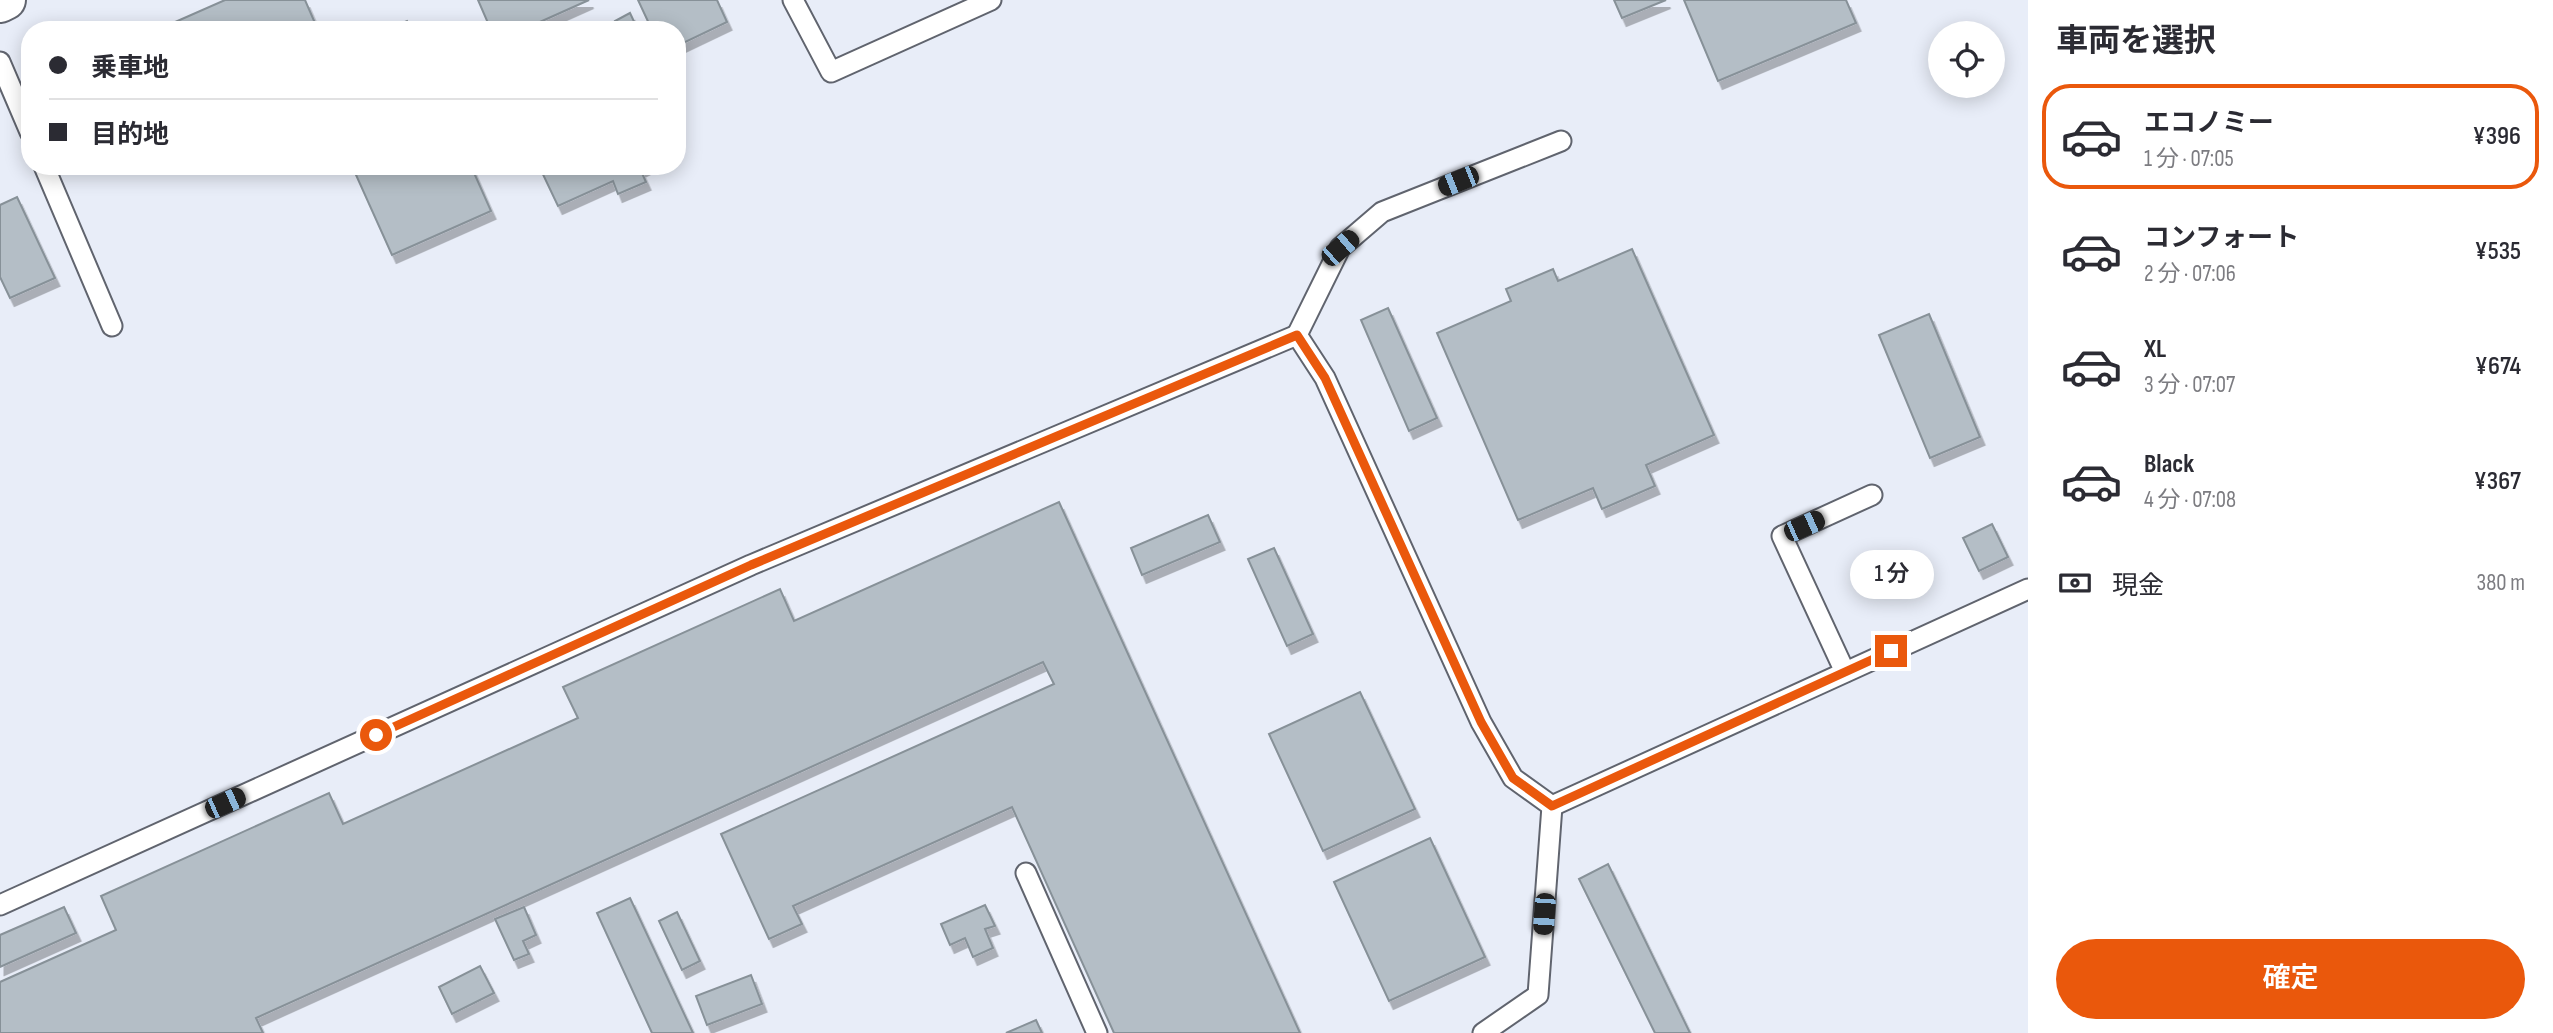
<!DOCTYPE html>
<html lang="ja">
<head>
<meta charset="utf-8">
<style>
	:root { --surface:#fff; --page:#f2f2f3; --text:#2b2b33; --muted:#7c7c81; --line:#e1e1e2; --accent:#ea580c }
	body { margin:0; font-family:"Sofia Sans Condensed","Noto Sans JP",sans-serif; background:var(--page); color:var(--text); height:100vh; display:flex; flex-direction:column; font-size:26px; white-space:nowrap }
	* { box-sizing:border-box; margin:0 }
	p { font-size:23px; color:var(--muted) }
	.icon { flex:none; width:38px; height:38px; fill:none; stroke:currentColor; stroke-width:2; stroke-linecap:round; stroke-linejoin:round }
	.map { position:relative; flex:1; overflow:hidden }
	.sheet { display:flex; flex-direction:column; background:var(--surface); width:525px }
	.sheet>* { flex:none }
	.hud { position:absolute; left:21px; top:21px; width:665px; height:154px; border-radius:28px; box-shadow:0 4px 18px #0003; display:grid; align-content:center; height:154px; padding:0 28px; background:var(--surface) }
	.controls { position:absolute; left:1928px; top:21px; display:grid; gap:14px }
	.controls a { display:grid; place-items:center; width:77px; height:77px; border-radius:50%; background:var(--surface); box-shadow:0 4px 18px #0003; font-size:35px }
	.end { position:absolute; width:32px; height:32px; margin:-16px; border:9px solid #ea580c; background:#fff; box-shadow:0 0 0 4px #fff }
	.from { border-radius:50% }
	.bubble { position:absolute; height:49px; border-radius:24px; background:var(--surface); box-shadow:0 4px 18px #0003; font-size:23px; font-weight:600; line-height:49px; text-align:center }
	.car { position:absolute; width:21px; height:42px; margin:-21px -10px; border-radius:9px; box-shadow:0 0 5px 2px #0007; background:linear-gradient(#222 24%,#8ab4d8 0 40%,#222 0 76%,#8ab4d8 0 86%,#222 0) }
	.hud b { display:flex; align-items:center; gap:24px; height:66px; font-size:26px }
	.hud b+b { border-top:2px solid var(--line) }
	.hud i { width:18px; height:18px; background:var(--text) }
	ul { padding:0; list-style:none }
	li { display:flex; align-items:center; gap:21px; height:105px; margin:0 14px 10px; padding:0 14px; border:4px solid transparent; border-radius:28px }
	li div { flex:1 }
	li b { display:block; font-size:26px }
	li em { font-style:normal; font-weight:600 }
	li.active { border-color:var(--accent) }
	li>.icon { width:63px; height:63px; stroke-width:1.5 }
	h2 { padding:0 28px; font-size:32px; line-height:84px }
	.pay { display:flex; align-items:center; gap:18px; height:77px; padding:0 28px; font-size:26px }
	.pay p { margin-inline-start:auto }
	.cta { display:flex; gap:14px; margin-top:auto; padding:14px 28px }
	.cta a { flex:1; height:80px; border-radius:42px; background:var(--accent); color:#fff; font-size:28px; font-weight:600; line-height:80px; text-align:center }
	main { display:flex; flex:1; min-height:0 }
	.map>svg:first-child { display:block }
	.building { fill:#b4bec6; stroke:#879198; stroke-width:2; filter:url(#shadow) }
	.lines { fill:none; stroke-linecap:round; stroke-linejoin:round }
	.service-casing { stroke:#60646e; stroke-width:23 }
	.tertiary-casing { stroke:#60646e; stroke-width:42 }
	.service { stroke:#fff; stroke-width:19 }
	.tertiary { stroke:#fff; stroke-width:38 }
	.route { stroke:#ea580c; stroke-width:9 }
</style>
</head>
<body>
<main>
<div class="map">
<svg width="2028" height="1033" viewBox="0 0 2028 1033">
	<defs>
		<filter id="shadow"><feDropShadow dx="4.5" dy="8" stdDeviation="0" flood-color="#0004"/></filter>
	</defs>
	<rect width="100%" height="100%" fill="#e8edf8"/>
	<!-- building -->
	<g class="building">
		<polygon points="225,0 305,0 318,30 157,30"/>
		<polygon points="478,0 589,0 522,30 491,30"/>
		<polygon points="638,0 717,0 727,22 677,46 677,30 652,30"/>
		<polygon points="1614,0 1666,0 1622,18"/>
		<polygon points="1684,0 1846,0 1856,23 1718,81"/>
		<polygon points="630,13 638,30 619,30 615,21"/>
		<polygon points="407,21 411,30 386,30"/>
		<polygon points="352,166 471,166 491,211 392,255"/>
		<polygon points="539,166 646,166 640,169 646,182 618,194 613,181 558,206"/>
		<polygon points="17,197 55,278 10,298 0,277 0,205"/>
		<polygon points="1632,249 1714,435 1646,465 1655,486 1602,509 1593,488 1518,520 1437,333 1511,301 1506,289 1553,269 1558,281"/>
		<polygon points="1388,308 1437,418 1409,431 1361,320"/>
		<polygon points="1929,314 1980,437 1930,458 1879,335"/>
		<polygon points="1059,502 1300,1033 1114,1033 1012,807 793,906 802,924 769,939 721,834 1054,684 1043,662 256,1018 263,1033 0,1033 0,982 116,930 101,896 329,793 343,824 578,718 563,687 780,589 794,621"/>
		<polygon points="1208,515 1220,542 1142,575 1131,548"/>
		<polygon points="1992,524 2008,557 1979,571 1963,538"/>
		<polygon points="1274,548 1313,634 1287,646 1248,559"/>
		<polygon points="1360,692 1415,809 1323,851 1269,734"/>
		<polygon points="1430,838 1485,957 1389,1001 1334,882"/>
		<polygon points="1608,864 1690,1033 1655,1033 1579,879"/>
		<polygon points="630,898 693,1033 652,1033 597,913"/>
		<polygon points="985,905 995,926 985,929 993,948 973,957 965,938 950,945 941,924"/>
		<polygon points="64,907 76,933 0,967 0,935"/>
		<polygon points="524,907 536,935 523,941 529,954 514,960 495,919"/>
		<polygon points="677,912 700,961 682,970 659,921"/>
		<polygon points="480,966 494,993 452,1014 439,987"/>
		<polygon points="751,975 762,1004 707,1025 696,996"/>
		<polygon points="1036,1020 1042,1033 1006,1033"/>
	</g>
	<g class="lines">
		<!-- service casing -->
		<g class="service-casing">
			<g id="service">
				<polyline points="793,0 831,72 991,0"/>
				<polyline points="0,62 30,132"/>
				<polyline points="44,166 112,326"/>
				<polyline points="1297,335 1340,248 1382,212 1561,141"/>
				<polyline points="1845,672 1782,536 1872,495"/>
				<polyline points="1552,806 2028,589"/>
				<polyline points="1026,873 1097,1033"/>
				<polyline points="0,905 751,565 1297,335 1325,378 1481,722 1513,778 1552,806"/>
				<polyline points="1483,1033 1538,995 1552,806"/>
			</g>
		</g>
		<!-- tertiary casing -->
		<g class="tertiary-casing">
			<polyline id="tertiary" points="0,3 6,0"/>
		</g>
		<!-- service -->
		<use href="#service" class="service"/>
		<!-- tertiary -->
		<use href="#tertiary" class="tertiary"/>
	</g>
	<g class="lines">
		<!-- route -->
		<polyline class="route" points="376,735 751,565 1297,335 1325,378 1481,722 1513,778 1552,806 1891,651"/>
	</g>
</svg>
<div class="controls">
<a><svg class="icon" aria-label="locate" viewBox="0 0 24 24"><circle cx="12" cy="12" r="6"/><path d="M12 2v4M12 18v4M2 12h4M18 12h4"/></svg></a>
</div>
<i class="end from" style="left:376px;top:735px"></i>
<i class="end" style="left:1891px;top:651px"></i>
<div class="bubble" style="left:1850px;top:550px;width:84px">1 分</div>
<i class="car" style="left:1458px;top:181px;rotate:248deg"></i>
<i class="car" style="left:1340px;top:248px;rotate:49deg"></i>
<i class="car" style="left:1804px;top:526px;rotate:66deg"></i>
<i class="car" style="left:225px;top:803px;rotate:66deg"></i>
<i class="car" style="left:1544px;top:914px;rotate:184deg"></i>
<div class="hud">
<b><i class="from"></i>乗車地</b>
<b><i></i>目的地</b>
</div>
</div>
<section class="sheet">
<h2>車両を選択</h2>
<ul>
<li class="active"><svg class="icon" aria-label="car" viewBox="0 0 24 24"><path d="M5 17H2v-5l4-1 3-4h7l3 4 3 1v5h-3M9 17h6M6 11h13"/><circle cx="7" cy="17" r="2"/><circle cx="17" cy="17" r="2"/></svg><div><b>エコノミー</b><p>1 分 · 07:05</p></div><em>¥396</em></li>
<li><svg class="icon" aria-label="car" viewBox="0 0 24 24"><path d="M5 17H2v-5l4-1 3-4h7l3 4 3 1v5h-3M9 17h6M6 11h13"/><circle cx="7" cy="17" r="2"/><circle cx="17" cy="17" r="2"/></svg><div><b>コンフォート</b><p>2 分 · 07:06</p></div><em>¥535</em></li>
<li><svg class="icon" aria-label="car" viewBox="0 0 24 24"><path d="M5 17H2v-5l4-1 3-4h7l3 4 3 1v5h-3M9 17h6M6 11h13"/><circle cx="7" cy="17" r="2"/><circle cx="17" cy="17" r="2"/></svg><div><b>XL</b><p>3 分 · 07:07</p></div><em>¥674</em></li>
<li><svg class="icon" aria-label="car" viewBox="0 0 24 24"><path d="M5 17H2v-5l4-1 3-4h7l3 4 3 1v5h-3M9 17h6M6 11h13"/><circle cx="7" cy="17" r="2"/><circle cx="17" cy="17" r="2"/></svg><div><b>Black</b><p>4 分 · 07:08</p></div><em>¥367</em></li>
</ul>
<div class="pay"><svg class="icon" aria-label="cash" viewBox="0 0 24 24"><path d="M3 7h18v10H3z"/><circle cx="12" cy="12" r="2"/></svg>現金<p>380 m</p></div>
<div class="cta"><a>確定</a></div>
</section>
</main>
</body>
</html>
